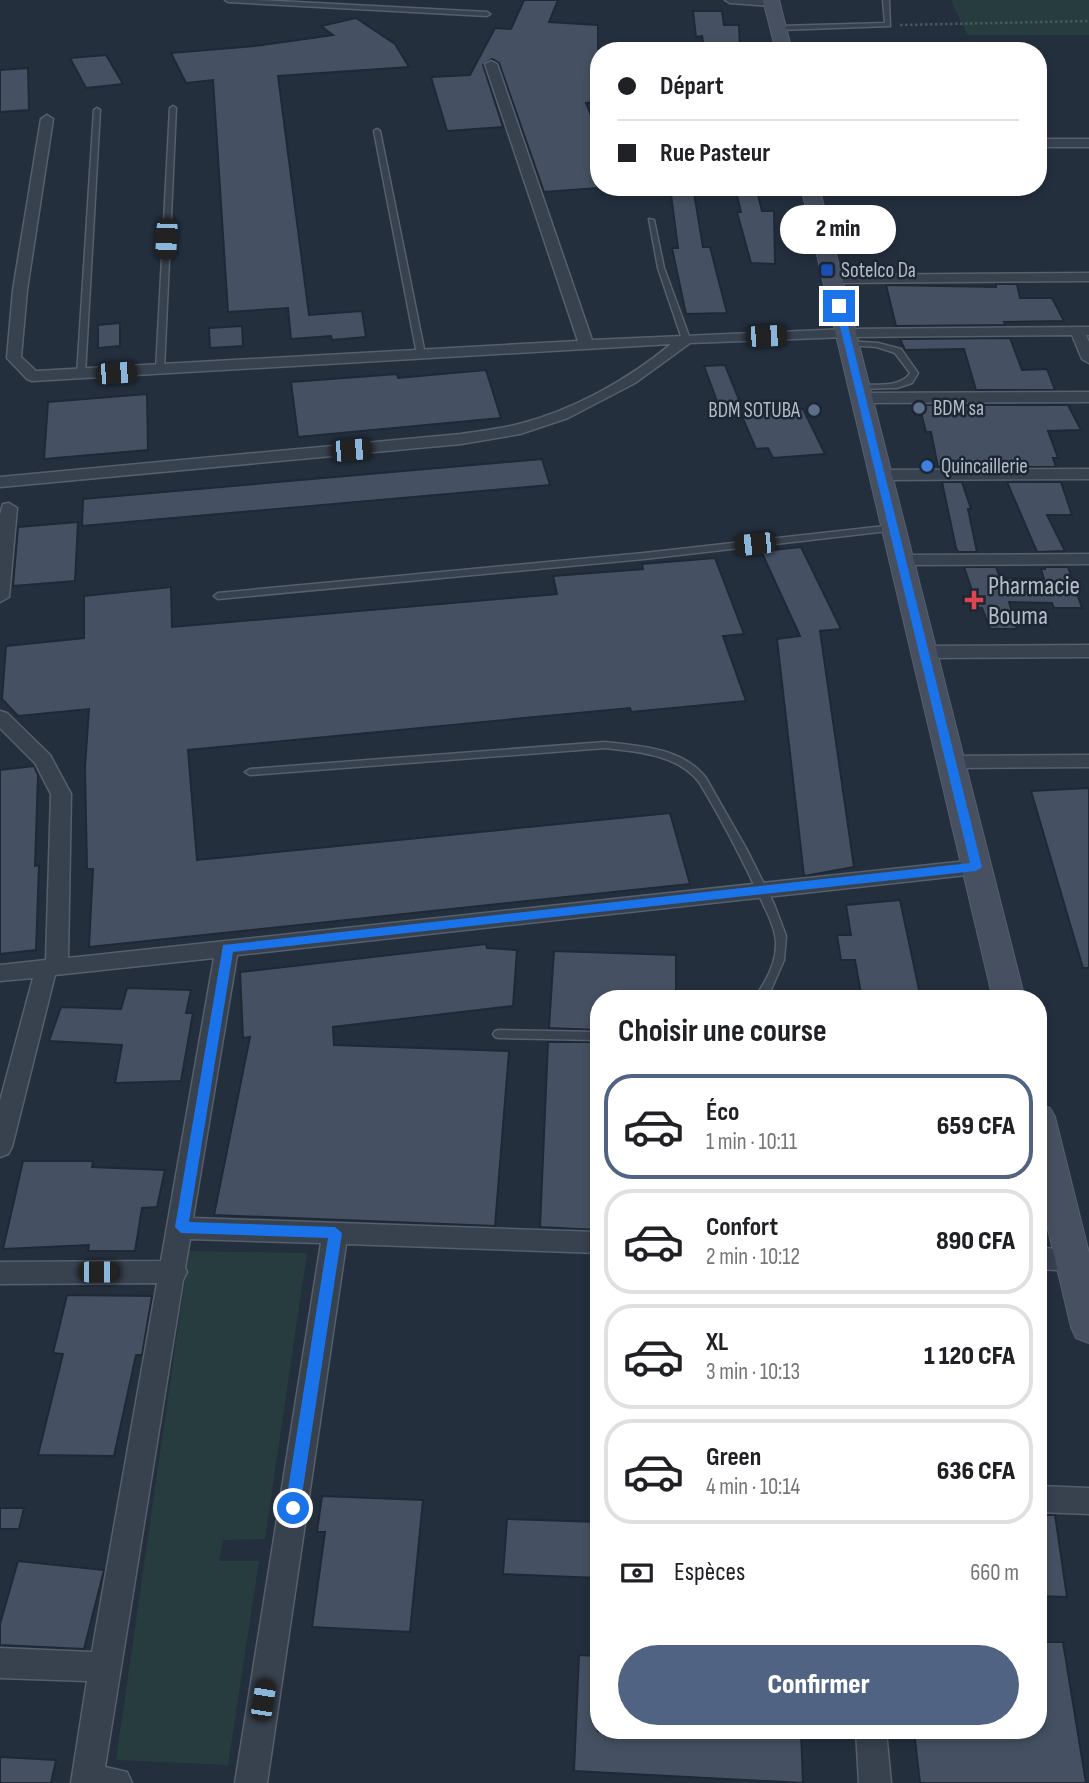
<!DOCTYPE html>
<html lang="fr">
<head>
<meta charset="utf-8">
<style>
	:root { --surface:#fff; --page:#f2f2f2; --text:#202124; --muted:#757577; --line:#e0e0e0; --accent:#506383 }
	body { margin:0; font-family:"Sofia Sans Condensed",sans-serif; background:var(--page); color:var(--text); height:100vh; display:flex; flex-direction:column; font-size:26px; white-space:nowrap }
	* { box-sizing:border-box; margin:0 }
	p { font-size:23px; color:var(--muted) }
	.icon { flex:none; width:38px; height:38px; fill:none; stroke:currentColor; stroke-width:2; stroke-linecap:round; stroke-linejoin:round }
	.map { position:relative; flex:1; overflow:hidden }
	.details { position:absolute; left:590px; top:990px; width:457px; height:749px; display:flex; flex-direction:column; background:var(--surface); border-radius:28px; box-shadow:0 4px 10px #0003 }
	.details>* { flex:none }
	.hud { position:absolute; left:590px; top:42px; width:457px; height:154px; border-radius:28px; box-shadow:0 4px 10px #0003; display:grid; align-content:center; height:154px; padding:0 28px; background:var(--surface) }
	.end { position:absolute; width:32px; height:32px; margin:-16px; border:9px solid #1a73e8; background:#fff; box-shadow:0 0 0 4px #fff }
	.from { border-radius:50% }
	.bubble { position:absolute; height:49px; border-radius:24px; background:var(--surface); box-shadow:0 4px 10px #0003; font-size:23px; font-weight:800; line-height:49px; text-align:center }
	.car { position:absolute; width:21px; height:42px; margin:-21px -10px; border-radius:9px; box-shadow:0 0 5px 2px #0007; background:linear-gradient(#222 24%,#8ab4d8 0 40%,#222 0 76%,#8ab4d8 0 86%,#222 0) }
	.hud b { display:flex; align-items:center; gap:24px; height:66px; font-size:26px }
	.hud b+b { border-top:2px solid var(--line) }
	.hud i { width:18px; height:18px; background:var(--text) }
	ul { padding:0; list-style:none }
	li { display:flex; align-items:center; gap:21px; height:105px; margin:0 14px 10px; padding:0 14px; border:4px solid var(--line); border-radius:28px }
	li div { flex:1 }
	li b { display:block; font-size:26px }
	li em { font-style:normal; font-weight:800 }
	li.active { border-color:var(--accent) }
	li>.icon { width:63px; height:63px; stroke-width:1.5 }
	h2 { padding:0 28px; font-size:32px; line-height:84px }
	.pay { display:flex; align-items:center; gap:18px; height:77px; padding:0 28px; font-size:26px }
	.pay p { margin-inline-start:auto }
	.button { display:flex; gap:14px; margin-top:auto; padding:14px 28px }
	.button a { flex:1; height:80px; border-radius:42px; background:var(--accent); color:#fff; font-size:28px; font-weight:800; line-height:80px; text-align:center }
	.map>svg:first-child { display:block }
	.green { fill:#263c3f }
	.building { fill:#455162; stroke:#1f2835; stroke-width:2 }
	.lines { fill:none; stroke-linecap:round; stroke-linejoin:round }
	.lane-casing { stroke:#565f6c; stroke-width:3 }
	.street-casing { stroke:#565f6c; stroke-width:3 }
	.secondary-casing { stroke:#565f6c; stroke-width:2 }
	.path { stroke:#44595c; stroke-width:2.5; stroke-dasharray:2.5 2.5; stroke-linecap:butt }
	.lane { fill:#38414e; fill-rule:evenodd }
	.street { fill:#38414e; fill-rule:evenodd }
	.secondary { fill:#465061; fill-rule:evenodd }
	.route { fill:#1a73e8 }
	.transit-dot { fill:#1a4fb4; stroke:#1d2633; stroke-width:2.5 }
	.service-dot { fill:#5c6f8a; stroke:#1d2633; stroke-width:2.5 }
	.shop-dot { fill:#3f7fe0; stroke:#1d2633; stroke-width:2.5 }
	.health-dot { fill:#e0444e; stroke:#1d2633; stroke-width:2.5 }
	.labels { text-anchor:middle; stroke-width:5; stroke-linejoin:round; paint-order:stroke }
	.far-poi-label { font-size:21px; fill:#b4bcc9; stroke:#1d2633; text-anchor:start }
	.poi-label { font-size:26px; fill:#b4bcc9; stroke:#1d2633; text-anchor:start }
</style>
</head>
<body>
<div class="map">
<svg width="1089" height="1783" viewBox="0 0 1089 1783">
	<rect width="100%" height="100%" fill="#242f3e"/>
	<!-- green -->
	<g class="green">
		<polygon points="951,0 1089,0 1089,35 967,35"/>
		<polygon points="189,1251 307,1253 265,1539 223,1540 219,1561 259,1561 228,1765 116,1760"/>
	</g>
	<!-- building -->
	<g class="building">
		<polygon points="524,0 558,0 549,22 598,25 598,102 586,103 598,132 598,188 544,192 499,63 492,59 483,65 503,127 447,131 431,77 470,75 495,28 511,29"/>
		<polygon points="693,11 722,11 724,25 739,25 740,51 705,51 702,36 696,37"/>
		<polygon points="356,18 395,44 409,67 278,76 309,315 362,311 366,337 332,340 331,336 291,339 288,308 228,312 213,80 186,83 171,53 255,46 333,35 321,26"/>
		<polygon points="106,55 123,84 86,88 70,58"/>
		<polygon points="28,68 29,110 0,112 0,70"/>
		<polygon points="670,187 693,187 703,247 710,247 727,313 686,314 672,248 678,248"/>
		<polygon points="735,187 756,187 762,211 774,211 775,264 751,263 737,212 741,212"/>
		<polygon points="996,284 1017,284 1020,298 1052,298 1064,321 1004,322 1005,325 896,326 886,285 996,287"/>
		<polygon points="120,323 120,346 98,348 98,325"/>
		<polygon points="242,326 243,346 210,348 209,328"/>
		<polygon points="1010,338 1022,370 1047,369 1055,390 976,390 964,349 905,350 900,339"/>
		<polygon points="725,365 742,407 720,409 704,366"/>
		<polygon points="486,370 501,418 298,437 291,382 397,374 398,378"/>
		<polygon points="147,394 148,450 44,459 48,402"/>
		<polygon points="919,405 1068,405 1081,430 1048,431 1058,458 1053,458 1056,467 938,467 931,432 926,432"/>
		<polygon points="803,409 825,454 773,458 768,448 756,449 741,414"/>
		<polygon points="542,459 550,485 82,526 83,499"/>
		<polygon points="942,482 962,482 971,509 968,509 977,552 958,552 956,548"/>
		<polygon points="1007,482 1061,482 1072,515 1047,515 1065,551 1037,552"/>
		<polygon points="78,522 75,581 13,586 18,527"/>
		<polygon points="801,547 841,629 820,631 854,867 804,876 777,639 800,636 761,551"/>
		<polygon points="715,558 744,634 723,636 746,701 631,712 630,708 188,750 197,860 670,813 690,884 89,947 93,869 87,869 85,767 89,709 18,716 2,699 6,646 84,638 84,596 171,587 172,627 557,594 553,576 643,569 642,564"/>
		<polygon points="964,567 996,567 1000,578 1044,579 1041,569 1045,569 1044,567 1068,567 1082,608 1054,608 1052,603 1009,602 1017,629 990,629 982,608 978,608"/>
		<polygon points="34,766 38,775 35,866 39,865 36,950 0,954 0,770"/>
		<polygon points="1089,788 1089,968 1083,968 1031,791"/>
		<polygon points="900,900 921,999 862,999 855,960 841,960 837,935 851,935 846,905"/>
		<polygon points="486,944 487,948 517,950 513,1006 333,1027 334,1045 509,1051 495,1226 214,1215 250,1037 243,1038 240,972"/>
		<polygon points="554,951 676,955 676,999 598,999 598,1030 549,1028"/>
		<polygon points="127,988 191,990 186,1013 193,1013 181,1081 115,1083 122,1045 49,1041 61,1007 121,1009"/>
		<polygon points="548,1042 598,1042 598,1230 540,1227"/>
		<polygon points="23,1161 93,1161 92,1167 165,1170 157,1207 142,1208 135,1251 88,1251 89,1245 3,1249"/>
		<polygon points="67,1295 152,1296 142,1355 136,1355 114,1456 38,1455 63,1354 53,1353"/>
		<polygon points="322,1496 423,1500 410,1632 312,1627 325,1532 317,1532"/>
		<polygon points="0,1508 24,1508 19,1529 0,1529"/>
		<polygon points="1038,1515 1055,1515 1067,1597 1038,1596"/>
		<polygon points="507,1519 598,1522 598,1578 503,1574"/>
		<polygon points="18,1561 104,1570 84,1649 0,1645 0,1624"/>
		<polygon points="1038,1642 1063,1642 1086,1783 920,1783 914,1731 1038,1731"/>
		<polygon points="579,1655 598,1656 598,1731 801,1731 803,1783 574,1771"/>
		<polygon points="0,1757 56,1760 51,1783 0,1783"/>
	</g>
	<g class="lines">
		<!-- lane casing -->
		<g class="lane-casing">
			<g id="lane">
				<polygon points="225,0 258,0 487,12 490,14 487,16 228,2"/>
				<polygon points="883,0 889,0 890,26 780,30 777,28 780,26 885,23"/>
				<polygon points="173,106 176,108 164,370 160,372 156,370 170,108"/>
				<polygon points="97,108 100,110 85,375 81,377 77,375 94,110"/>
				<polygon points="377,129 380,131 425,354 421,356 417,354 374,131"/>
				<polygon points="649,219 654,220 664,268 690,339 689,341 682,339 658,268"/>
				<path d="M845,341l33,2 23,6 17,24 -6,10 -15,5 -41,1 -1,-2 4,-2c16,-1 42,3 51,-12l-15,-20 -18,-6 -29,-2 -4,-2z"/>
				<polygon points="894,525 897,526 897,530 644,559 218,599 214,596 218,593 644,553"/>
				<path d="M605,742c35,4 78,6 101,36l41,72 27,54 12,32 -2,24 -17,39h-14c12,-15 23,-35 23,-55 0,-17 -11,-35 -18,-51 -18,-38 -37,-75 -59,-111 -22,-28 -61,-30 -94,-34l-355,27 -5,-3 5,-3z"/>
				<polygon points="499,1030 598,1032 598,1040 499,1038 495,1037 493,1034 495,1031"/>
			</g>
		</g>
		<!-- street casing -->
		<g class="street-casing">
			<g id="street">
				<polygon points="725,0 773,0 777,3 772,6 730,3"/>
				<path d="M491,61l6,3 95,276 254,-11 243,-2v8h-3l3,7v21l-7,-4 -10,-24 -226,2 -156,6 -55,40 -67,35 -48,16 -59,10 -461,43v-10l461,-43c19,-3 39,-5 58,-10 54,-14 109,-44 152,-80l-639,37 -5,-2 -20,-21 6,-68 28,-171 6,-4 6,4 -26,171 -6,67 15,14 542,-30 -93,-277z"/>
				<rect x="1038" y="139" width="51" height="8"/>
				<polygon points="1089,273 1089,281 833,283 826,279 833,275"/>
				<polygon points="1089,392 1089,402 862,403 854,398 862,393"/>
				<polygon points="1089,469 1089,479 881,480 873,475 881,470"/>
				<polygon points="9,503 17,508 9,597 0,602 0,515 3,504"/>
				<polygon points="1089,554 1089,564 901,565 892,560 901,555"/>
				<polygon points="1089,645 1089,657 924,658 915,652 924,646"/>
				<polygon points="0,711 7,713 50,755 71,794 68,958 976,860 983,862 986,867 983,872 976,874 237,955 193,1218 598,1232 598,1253 346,1244 267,1783 235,1783 321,1243 190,1239 185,1268 187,1272 183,1280 105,1767 127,1772 132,1783 71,1783 87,1681 0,1678 0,1648 92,1652 157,1283 0,1284 0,1262 161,1261 214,958 55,975 12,1147 8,1154 0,1157 0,1101 33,978 0,981 0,965 46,960 51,794 35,763 0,728"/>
				<polygon points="1089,755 1089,767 951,768 944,767 941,762 944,757 951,756"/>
				<polygon points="1038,1247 1082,1252 1086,1260 1082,1268 1073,1271 1038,1269"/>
				<polygon points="1038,1486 1089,1488 1089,1514 1038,1512"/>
				<polygon points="856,1731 886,1731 891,1783 859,1783"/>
			</g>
		</g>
		<!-- secondary casing -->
		<g class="secondary-casing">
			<g id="secondary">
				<polygon points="763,0 779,0 792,51 776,51"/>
				<polygon points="801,187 819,187 1025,999 993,999"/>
				<polygon points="1038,1104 1050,1108 1055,1117 1089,1253 1089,1343 1076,1338 1071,1327 1038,1187"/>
			</g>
		</g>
		<!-- path -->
		<polyline class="path" points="900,25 1089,21"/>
		<!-- lane -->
		<use href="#lane" class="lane"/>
		<!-- street -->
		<use href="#street" class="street"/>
		<!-- secondary -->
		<use href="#secondary" class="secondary"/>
	</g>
	<!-- route -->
	<polygon class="route" points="839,304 843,306 982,867 976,871 233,952 189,1222 335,1227 342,1233 300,1508 298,1513 293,1515 287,1513 285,1508 328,1238 181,1233 175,1227 223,945 970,863 835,306"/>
	<!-- markers -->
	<rect class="transit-dot" x="820" y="263" width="14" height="14" rx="3.5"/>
	<g class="service-dot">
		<circle cx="919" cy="408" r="7"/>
		<circle cx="814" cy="410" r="7"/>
	</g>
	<circle class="shop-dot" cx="927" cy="466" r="7"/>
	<path class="health-dot" d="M970.5 589.5h7v7h7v7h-7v7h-7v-7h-7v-7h7z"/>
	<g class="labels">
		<!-- far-poi labels -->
		<g class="far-poi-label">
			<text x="841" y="277">Sotelco Da</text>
			<text x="933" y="415">BDM sa</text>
			<text x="800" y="417" text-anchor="end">BDM SOTUBA</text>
			<text x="941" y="473">Quincaillerie</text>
		</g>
		<!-- poi labels -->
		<g class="poi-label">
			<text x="988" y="594">Pharmacie<tspan x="988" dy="30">Bouma</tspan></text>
		</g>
	</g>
</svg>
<i class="end from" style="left:293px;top:1508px"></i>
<i class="end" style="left:839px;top:306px"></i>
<div class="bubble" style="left:780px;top:205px;width:116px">2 min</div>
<i class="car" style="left:166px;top:239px;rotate:183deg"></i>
<i class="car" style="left:766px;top:336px;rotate:88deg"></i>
<i class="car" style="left:116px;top:373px;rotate:86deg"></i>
<i class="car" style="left:351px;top:450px;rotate:85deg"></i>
<i class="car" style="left:755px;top:544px;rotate:264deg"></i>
<i class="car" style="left:99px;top:1272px;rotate:90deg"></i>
<i class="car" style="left:263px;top:1700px;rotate:9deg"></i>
<div class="hud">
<b><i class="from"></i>Départ</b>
<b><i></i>Rue Pasteur</b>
</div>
<section class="details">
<h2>Choisir une course</h2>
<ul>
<li class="active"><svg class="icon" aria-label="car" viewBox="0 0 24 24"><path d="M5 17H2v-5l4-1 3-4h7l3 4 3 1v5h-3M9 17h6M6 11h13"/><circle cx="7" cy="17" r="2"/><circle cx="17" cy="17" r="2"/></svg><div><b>Éco</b><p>1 min · 10:11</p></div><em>659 CFA</em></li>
<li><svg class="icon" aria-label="car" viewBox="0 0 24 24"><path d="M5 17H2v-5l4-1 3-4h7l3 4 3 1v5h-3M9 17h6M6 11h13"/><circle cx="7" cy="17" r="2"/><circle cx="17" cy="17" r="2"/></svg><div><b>Confort</b><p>2 min · 10:12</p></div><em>890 CFA</em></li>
<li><svg class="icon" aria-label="car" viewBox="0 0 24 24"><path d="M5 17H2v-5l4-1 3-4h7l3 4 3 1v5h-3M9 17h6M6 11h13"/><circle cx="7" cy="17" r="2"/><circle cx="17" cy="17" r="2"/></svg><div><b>XL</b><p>3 min · 10:13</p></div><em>1 120 CFA</em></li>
<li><svg class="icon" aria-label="car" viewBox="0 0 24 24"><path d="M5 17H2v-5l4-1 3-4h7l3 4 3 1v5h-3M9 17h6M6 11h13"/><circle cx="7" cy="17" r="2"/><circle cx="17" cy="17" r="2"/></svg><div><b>Green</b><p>4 min · 10:14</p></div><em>636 CFA</em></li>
</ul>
<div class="pay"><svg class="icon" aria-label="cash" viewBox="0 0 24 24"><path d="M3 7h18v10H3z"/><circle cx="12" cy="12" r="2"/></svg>Espèces<p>660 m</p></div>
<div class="button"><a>Confirmer</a></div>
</section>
</div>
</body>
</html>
